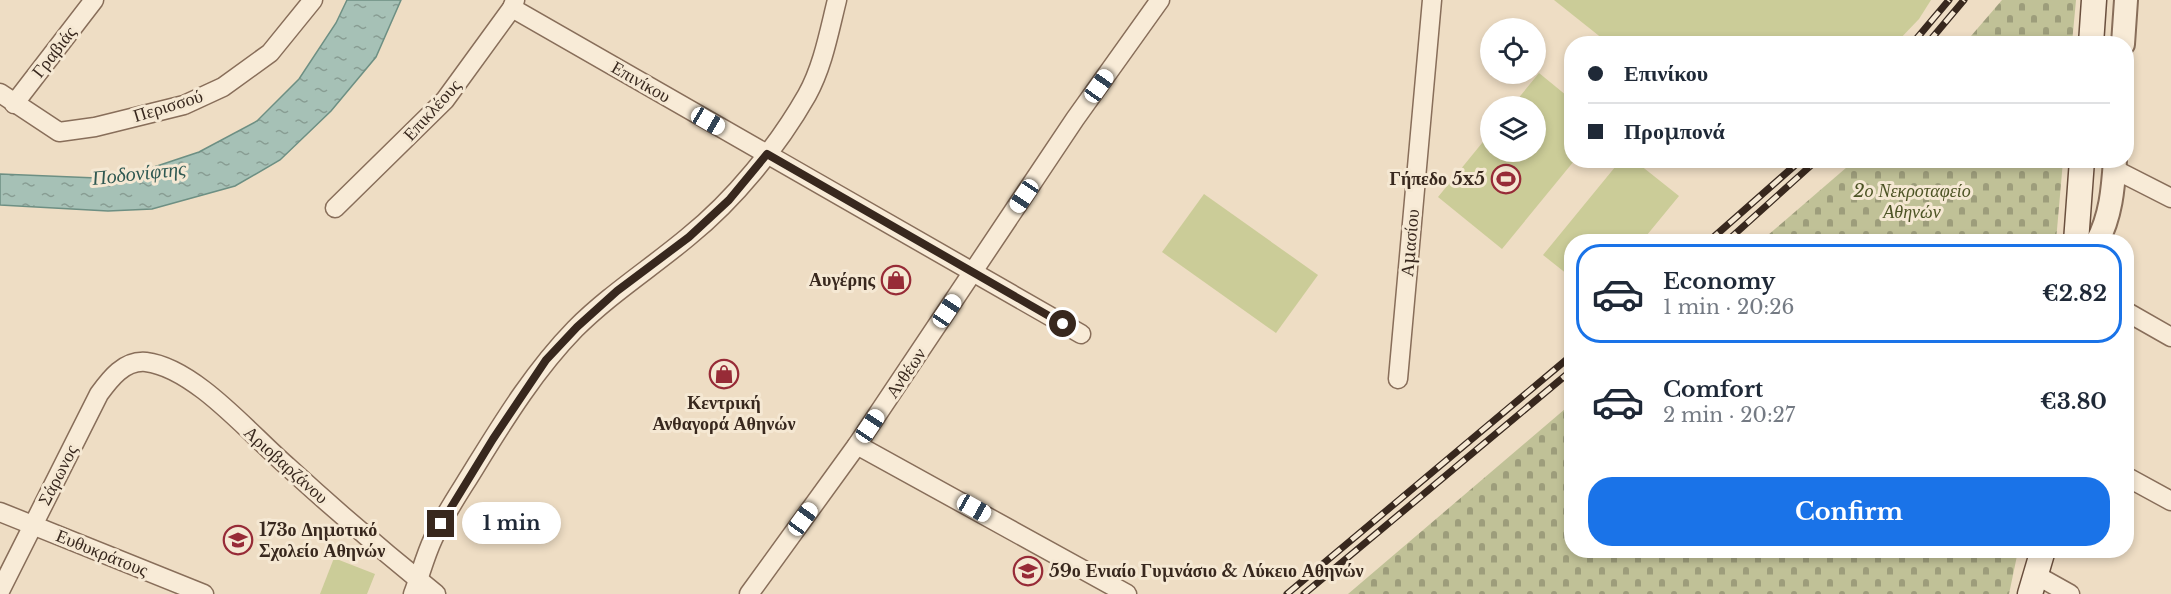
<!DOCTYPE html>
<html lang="en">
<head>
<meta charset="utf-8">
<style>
	:root { --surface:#fff; --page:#f6f6f7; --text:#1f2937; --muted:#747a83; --line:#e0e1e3; --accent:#1a73e8 }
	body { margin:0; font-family:"Libre Baskerville",serif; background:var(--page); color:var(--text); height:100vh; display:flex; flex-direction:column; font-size:22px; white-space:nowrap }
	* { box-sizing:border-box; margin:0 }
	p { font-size:20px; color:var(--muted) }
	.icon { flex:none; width:33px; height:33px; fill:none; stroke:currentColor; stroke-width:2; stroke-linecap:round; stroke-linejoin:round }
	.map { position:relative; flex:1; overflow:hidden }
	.drawer { position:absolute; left:1564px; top:234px; width:570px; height:324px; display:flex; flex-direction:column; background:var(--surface); border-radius:24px; box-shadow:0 3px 9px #0003 }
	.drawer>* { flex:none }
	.banner { position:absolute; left:1564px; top:36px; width:570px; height:132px; border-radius:24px; box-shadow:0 3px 9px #0003; display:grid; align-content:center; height:132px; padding:0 24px; background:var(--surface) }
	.tools { position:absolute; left:1480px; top:18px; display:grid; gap:12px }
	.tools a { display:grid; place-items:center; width:66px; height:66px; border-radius:50%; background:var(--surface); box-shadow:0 3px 9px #0003; font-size:30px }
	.end { position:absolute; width:27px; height:27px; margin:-14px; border:8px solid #38281e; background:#fff; box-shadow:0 0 0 3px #fff }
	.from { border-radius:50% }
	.bubble { position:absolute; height:42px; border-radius:21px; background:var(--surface); box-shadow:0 3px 9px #0003; font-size:20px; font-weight:700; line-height:42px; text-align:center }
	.car { position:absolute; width:18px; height:36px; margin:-18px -9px; border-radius:8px; box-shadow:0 0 4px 2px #0007; background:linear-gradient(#fff 24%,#345 0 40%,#fff 0 76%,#345 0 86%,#fff 0) }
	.banner b { display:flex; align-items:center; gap:21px; height:57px; font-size:22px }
	.banner b+b { border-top:2px solid var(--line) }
	.banner i { width:15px; height:15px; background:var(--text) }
	ul { padding:10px 0 0; list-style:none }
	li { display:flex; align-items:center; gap:18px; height:99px; margin:0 12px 9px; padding:0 12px; border:3px solid transparent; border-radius:24px }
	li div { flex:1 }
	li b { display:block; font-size:22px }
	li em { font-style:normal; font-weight:700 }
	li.current { border-color:var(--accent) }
	li>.icon { width:54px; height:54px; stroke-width:1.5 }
	.cta { display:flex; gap:12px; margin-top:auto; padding:12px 24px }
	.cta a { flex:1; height:69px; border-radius:24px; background:var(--accent); color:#fff; font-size:24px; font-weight:700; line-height:69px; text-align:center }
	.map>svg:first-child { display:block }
	.grass { fill:#cbcc98 }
	.cemetery { fill:url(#cemetery-stones) }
	.water { fill:url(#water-ripples); stroke:#6d8f83; stroke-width:1.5 }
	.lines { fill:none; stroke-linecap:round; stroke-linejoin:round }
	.minor-casing { stroke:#886e5a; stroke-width:21 }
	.tertiary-casing { stroke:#886e5a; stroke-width:26 }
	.secondary-casing { stroke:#6a4f3e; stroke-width:27 }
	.minor { stroke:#f8ebd7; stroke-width:18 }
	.tertiary { stroke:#f8ebd7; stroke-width:22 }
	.secondary { stroke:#f8ebd7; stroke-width:24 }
	.rail-casing { stroke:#38281e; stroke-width:7 }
	.rail { stroke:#f5e8d3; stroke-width:4.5; stroke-dasharray:14; stroke-linecap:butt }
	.route { stroke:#38281e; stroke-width:8 }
	.labels { text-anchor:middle; stroke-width:6; stroke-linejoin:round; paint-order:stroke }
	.street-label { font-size:18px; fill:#38281e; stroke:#f5e8d3 }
	.poi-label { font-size:18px; font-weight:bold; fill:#38281e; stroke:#f5e8d3; text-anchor:end }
	.park-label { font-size:18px; font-style:italic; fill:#4d5425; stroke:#f5e8d3 }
	.water-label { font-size:20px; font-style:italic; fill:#2e5851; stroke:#f5e8d3 }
</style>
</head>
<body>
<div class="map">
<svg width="2171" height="594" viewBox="0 0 2171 594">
	<defs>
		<pattern id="cemetery-stones" width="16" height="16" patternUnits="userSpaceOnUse" patternTransform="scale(1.5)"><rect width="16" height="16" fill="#c0c197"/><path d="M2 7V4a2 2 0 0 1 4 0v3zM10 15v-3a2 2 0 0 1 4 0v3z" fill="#9d9d7b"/></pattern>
		<pattern id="water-ripples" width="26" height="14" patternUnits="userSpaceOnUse" patternTransform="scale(1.5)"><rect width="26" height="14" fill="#a6c1b6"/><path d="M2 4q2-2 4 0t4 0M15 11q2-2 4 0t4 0" fill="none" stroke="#889d93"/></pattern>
	</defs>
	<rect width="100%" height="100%" fill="#eeddc4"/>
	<!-- grass -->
	<g class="grass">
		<polygon points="1554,0 1931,0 1919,19 1896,43 1608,43"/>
		<polygon points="1539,73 1572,100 1572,160 1574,161 1502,249 1438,197 1491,132 1491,152 1536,152 1536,106 1512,106"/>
		<polygon points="1620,161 1635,161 1679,196 1642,241 1572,242 1572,278 1543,255"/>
		<polygon points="1204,194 1318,275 1276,333 1162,252"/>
		<polygon points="334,558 375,574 367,594 320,594"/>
	</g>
	<!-- cemetery -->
	<g class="cemetery">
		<polygon points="2002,0 2076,0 2072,43 1965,43"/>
		<polygon points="1854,161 2063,161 2056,241 1761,241"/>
		<polygon points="1572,403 1572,550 2018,551 2009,594 1348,594"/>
	</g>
	<!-- water -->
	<polygon class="water" points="347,0 401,0 376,57 331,111 280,160 235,186 152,209 108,211 0,205 0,174 97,178 151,168 199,152 257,121 299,79 336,23"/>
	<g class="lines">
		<!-- minor casing -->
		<g class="minor-casing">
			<g id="minor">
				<polyline points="512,8 1081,334"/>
				<polyline points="0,93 59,132 95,127 184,105 223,87 270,53 313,0"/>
				<polyline points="14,104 94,0"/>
				<polyline points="2114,169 2171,198"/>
				<polyline points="335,208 445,100 512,8 515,0"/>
				<polyline points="2127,312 2171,337"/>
				<polyline points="1398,379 1432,0"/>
				<polyline points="857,445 1127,594"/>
				<polyline points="2127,477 2171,501"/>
				<polyline points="0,512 204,594"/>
				<polyline points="2036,575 2070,594"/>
				<path d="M0,591l99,-197c11,-15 25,-34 47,-32 49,6 104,72 141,104 48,44 98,87 149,128"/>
				<path d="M413,594c7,-18 12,-38 20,-55 12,-26 29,-50 44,-75 29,-47 59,-95 98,-135 35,-35 76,-61 113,-92 46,-37 90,-91 119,-142 16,-29 22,-63 30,-95"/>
				<polyline points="749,594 857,445 1075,119 1160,0"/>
			</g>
		</g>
		<!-- tertiary casing -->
		<g class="tertiary-casing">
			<g id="tertiary">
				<polyline points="2123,44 2126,0"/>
				<path d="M2097,242c14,-26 16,-53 18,-82"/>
			</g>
		</g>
		<!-- secondary casing -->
		<g class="secondary-casing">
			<g id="secondary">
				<polyline points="2091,44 2094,0"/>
				<polyline points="2076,242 2082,160"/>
				<polyline points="2030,594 2043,550"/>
			</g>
		</g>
		<!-- minor -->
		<use href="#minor" class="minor"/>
		<!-- tertiary -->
		<use href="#tertiary" class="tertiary"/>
		<!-- secondary -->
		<use href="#secondary" class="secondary"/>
		<!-- rail casing -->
		<g class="rail-casing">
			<g id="rail">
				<polyline points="1912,44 1949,0"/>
				<polyline points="1927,44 1964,0"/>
				<polyline points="1708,242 1801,160"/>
				<polyline points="1726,242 1817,160"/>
				<polyline points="1287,594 1572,355"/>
				<polyline points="1304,594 1572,370"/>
			</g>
		</g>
		<!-- rail -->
		<use href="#rail" class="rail"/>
	</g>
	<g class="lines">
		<!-- route -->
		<polyline class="route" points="441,524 493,439 546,360 577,327 617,291 689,237 729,200 767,154 1063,324"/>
	</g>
	<!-- icons -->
	<defs>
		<g id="stadium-ring" transform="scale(1.5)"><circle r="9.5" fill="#f5e8d3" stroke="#972b37" stroke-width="1.5"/><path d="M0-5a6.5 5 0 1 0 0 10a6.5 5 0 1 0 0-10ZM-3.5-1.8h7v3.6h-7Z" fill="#972b37"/></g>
		<g id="shop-ring" transform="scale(1.5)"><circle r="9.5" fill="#f5e8d3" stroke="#972b37" stroke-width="1.5"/><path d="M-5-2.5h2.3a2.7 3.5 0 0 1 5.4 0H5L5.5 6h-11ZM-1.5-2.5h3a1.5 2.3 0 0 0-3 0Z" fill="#972b37"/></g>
		<g id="school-ring" transform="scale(1.5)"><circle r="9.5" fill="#f5e8d3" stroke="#972b37" stroke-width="1.5"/><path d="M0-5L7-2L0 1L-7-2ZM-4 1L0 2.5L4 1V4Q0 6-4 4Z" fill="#972b37"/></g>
	</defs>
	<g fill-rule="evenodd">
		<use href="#stadium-ring" x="1506" y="179"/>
		<use href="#shop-ring" x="896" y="280"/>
		<use href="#shop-ring" x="724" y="374"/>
		<use href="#school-ring" x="238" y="540"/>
		<use href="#school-ring" x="1028" y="571"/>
	</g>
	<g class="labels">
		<!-- street labels -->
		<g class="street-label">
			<text transform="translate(54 52) rotate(-52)" y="6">Γραβιάς</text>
			<text transform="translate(641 82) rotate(30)" y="6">Επινίκου</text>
			<text transform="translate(168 106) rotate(-17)" y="6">Περισσού</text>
			<text transform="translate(432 110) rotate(-48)" y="6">Επικλέους</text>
			<text transform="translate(1410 243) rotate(-85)" y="6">Αμασίου</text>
			<text transform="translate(906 373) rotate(-56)" y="6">Ανθέων</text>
			<text transform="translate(286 465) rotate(42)" y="6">Αριοβαρζάνου</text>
			<text transform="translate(58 475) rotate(-63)" y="6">Σάρωνος</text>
			<text transform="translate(102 553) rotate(22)" y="6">Ευθυκράτους</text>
		</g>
		<!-- poi labels -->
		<g class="poi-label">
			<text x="1485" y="185">Γήπεδο 5x5</text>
			<text x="875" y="286">Αυγέρης</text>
			<text x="724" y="409" text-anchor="middle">Κεντρική<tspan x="724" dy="21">Ανθαγορά Αθηνών</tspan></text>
			<text x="259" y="536" text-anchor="start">173ο Δημοτικό<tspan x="259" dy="21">Σχολείο Αθηνών</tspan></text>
			<text x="1049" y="577" text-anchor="start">59ο Ενιαίο Γυμνάσιο &amp; Λύκειο Αθηνών</text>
		</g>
		<!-- park labels -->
		<g class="park-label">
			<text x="1912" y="197">2ο Νεκροταφείο<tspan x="1912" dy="21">Αθηνών</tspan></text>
		</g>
		<!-- water labels -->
		<g class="water-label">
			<text transform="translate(139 173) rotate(-6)" y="7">Ποδονίφτης</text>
		</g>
	</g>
</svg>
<div class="tools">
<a><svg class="icon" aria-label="locate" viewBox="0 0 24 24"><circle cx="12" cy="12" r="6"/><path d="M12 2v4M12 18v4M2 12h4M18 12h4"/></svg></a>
<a><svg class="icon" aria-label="layers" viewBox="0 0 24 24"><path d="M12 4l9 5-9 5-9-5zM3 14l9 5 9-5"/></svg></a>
</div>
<i class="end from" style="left:1063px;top:324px"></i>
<i class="end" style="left:441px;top:524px"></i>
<div class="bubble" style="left:462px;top:502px;width:99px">1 min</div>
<i class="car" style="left:1099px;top:86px;rotate:35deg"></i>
<i class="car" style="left:708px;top:121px;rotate:120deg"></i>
<i class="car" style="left:1024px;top:196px;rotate:214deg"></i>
<i class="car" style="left:947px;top:311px;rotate:34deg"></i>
<i class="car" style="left:870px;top:426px;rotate:34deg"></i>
<i class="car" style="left:974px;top:508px;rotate:119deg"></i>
<i class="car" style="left:803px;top:519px;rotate:36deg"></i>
<div class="banner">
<b><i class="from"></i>Επινίκου</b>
<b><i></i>Προμπονά</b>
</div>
<section class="drawer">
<ul>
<li class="current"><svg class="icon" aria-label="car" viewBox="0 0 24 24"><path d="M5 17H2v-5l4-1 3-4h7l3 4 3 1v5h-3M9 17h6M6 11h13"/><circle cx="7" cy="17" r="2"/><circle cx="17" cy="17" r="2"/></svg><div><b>Economy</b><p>1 min · 20:26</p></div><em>€2.82</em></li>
<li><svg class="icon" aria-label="car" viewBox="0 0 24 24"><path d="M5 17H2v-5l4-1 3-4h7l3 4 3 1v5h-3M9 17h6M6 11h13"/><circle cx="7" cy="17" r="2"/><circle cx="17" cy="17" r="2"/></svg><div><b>Comfort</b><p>2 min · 20:27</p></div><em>€3.80</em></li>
</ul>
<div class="cta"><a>Confirm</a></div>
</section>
</div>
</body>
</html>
